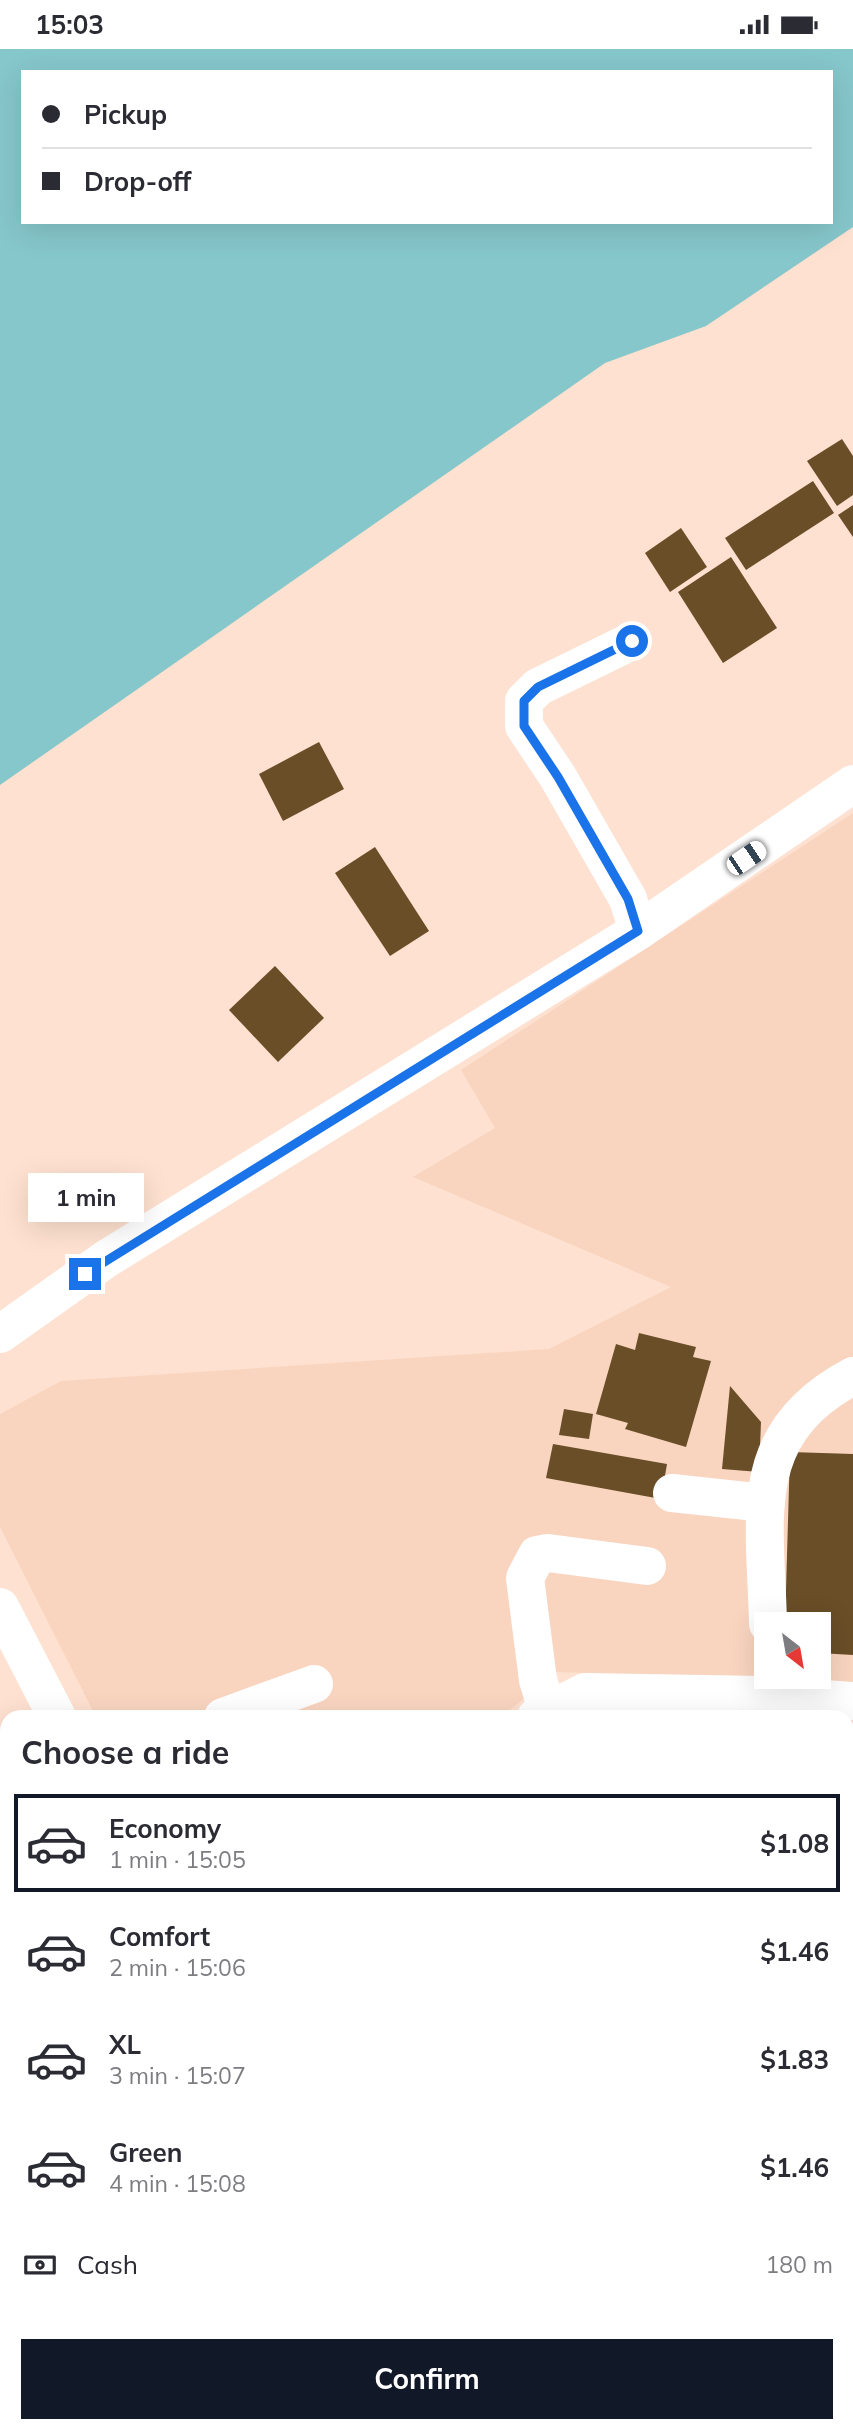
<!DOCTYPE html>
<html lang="en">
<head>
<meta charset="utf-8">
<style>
	:root { --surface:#fff; --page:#f2f2f3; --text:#2b2b33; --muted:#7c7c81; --line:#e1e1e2; --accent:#111827 }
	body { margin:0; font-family:Mulish,sans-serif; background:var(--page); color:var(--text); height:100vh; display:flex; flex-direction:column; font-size:26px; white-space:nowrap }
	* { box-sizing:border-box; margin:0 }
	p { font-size:23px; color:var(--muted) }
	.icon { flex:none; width:38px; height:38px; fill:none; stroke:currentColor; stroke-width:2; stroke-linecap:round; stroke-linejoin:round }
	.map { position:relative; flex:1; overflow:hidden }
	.sheet { position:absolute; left:0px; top:1661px; width:854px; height:723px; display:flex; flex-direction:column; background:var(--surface); border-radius:21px 21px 0 0; box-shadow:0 7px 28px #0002 }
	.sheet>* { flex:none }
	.hud { position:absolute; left:21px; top:21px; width:812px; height:154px; border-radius:0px; box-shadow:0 7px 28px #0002; display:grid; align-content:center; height:154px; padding:0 21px; background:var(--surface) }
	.needle { width:46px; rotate:149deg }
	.fabs { position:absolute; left:754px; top:1563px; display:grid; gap:14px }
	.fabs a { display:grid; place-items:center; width:77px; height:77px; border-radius:0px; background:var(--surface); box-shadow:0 7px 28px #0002; font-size:35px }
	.end { position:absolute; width:32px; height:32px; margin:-16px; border:9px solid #1a73e8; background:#fff; box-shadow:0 0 0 4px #fff }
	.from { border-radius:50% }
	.bubble { position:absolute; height:49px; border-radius:0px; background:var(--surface); box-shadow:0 7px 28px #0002; font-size:23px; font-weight:700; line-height:49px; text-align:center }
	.car { position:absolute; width:21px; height:42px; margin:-21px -10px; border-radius:9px; box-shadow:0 0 5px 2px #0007; background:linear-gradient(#fff 24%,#345 0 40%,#fff 0 76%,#345 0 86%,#fff 0) }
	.hud b { display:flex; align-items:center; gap:24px; height:66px; font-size:26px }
	.hud b+b { border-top:2px solid var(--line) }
	.hud i { width:18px; height:18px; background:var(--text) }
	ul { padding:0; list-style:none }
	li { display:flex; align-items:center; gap:21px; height:98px; margin:0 14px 10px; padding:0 7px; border:4px solid transparent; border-radius:0px }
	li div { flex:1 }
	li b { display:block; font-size:26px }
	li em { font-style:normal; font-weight:700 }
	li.current { border-color:var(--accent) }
	li>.icon { width:63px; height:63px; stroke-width:1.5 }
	h2 { padding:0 21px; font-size:32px; line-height:84px }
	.pay { display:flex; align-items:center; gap:18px; height:77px; padding:0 21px; font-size:26px }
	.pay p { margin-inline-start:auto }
	.button { display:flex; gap:14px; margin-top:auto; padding:14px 21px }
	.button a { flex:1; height:80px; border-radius:0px; background:var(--accent); color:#fff; font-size:28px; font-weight:700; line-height:80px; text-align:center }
	.status { display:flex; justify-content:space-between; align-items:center; height:49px; padding:0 35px; background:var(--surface); direction:ltr }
	.status svg { height:19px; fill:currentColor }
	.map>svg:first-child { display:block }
	.built { fill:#f9d5c0; fill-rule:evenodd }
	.water { fill:#86c7cb; fill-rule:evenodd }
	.building { fill:#694e27 }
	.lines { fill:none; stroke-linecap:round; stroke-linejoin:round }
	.minor { stroke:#fff; stroke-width:38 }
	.route { stroke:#1a73e8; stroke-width:9 }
</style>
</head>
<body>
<div class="status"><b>15:03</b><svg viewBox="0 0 49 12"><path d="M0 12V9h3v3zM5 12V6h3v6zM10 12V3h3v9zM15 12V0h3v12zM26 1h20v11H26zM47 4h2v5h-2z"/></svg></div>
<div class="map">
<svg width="853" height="2382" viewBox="0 0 853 2382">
	<rect width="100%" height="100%" fill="#fee1d0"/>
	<!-- built -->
	<path class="built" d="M853,764v869l-296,-10 -56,45h-405l-96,-190v-113l61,-33 488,-32 122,-62 -258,-110 82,-49 -34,-58zM766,1575h53v53h-53z"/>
	<!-- water -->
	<path class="water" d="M0,0h853v178l-147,99 -101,37 -605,422zM23,23h808v150h-808z"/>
	<!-- building -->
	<g class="building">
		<polygon points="842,390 853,407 853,446 837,457 807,412"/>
		<polygon points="813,432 834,464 746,521 725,489"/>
		<polygon points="853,456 853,488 838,466"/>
		<polygon points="681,479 707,518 670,543 645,504"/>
		<polygon points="731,508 777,579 723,614 678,543"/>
		<polygon points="319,693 344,740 283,772 259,725"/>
		<polygon points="375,798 429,882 390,907 335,824"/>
		<polygon points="275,917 324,969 278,1013 229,961"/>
		<polygon points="639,1284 696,1298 693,1308 711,1312 686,1398 625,1380 628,1374 596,1365 616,1295 635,1301"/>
		<polygon points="730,1337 761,1373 759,1423 722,1420"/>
		<polygon points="564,1360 593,1365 589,1390 559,1386"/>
		<polygon points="553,1395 667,1415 661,1450 546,1429"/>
		<polygon points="790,1403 853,1405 853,1606 819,1604 819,1575 785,1575"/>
	</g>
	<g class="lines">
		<!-- minor -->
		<g class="minor">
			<polyline points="632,592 538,638 524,652 524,677 558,728 628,850 638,882"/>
			<polyline points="0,1285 106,1210 638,882 853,735"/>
			<polyline points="672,1444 766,1454"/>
			<polyline points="0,1558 57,1668"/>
			<path d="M768,1575c-2,-105 -25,-190 85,-248"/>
			<polyline points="547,1660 538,1631 525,1529 537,1506 548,1504 647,1517"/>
			<polyline points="223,1668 314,1635"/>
			<polyline points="536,1668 585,1643 767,1646 853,1652"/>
			<polyline points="847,1912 850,1918"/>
			<polyline points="0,2127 7,2125"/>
			<polyline points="847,2199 853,2197"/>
			<polyline points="183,2376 186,2382"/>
			<polyline points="479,2376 483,2382"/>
			<polyline points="118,2382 131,2376"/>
		</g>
	</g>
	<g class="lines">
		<!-- route -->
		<polyline class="route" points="85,1225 638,882 628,850 558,728 524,677 524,652 538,638 632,592"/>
	</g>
</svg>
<div class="fabs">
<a><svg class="needle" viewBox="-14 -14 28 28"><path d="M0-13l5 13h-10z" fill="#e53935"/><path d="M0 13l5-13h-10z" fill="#7c7c81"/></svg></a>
</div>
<i class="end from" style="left:632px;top:592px"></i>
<i class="end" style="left:85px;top:1225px"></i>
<div class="bubble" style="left:28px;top:1124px;width:116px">1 min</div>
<i class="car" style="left:746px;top:809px;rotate:56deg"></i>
<div class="hud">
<b><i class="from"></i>Pickup</b>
<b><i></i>Drop-off</b>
</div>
<section class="sheet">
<h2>Choose a ride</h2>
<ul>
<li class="current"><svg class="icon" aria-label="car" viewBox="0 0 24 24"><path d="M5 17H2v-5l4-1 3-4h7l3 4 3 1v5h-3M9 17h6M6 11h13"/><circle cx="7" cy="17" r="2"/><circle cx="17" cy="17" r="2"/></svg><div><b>Economy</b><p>1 min · 15:05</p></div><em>$1.08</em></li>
<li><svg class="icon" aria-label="car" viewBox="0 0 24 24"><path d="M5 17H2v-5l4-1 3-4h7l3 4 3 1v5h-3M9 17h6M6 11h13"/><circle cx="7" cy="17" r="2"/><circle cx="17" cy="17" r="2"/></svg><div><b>Comfort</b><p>2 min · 15:06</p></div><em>$1.46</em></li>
<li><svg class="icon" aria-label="car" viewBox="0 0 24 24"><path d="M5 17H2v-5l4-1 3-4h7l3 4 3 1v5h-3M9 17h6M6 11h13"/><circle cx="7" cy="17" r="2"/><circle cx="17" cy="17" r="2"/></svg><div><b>XL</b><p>3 min · 15:07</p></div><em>$1.83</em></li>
<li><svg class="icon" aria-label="car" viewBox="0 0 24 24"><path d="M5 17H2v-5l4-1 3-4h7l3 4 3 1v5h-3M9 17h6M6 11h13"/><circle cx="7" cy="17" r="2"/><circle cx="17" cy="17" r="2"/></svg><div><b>Green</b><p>4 min · 15:08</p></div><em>$1.46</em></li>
</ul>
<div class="pay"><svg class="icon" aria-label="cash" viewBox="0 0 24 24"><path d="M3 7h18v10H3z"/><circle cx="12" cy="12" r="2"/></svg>Cash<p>180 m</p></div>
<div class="button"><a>Confirm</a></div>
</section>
</div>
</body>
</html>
